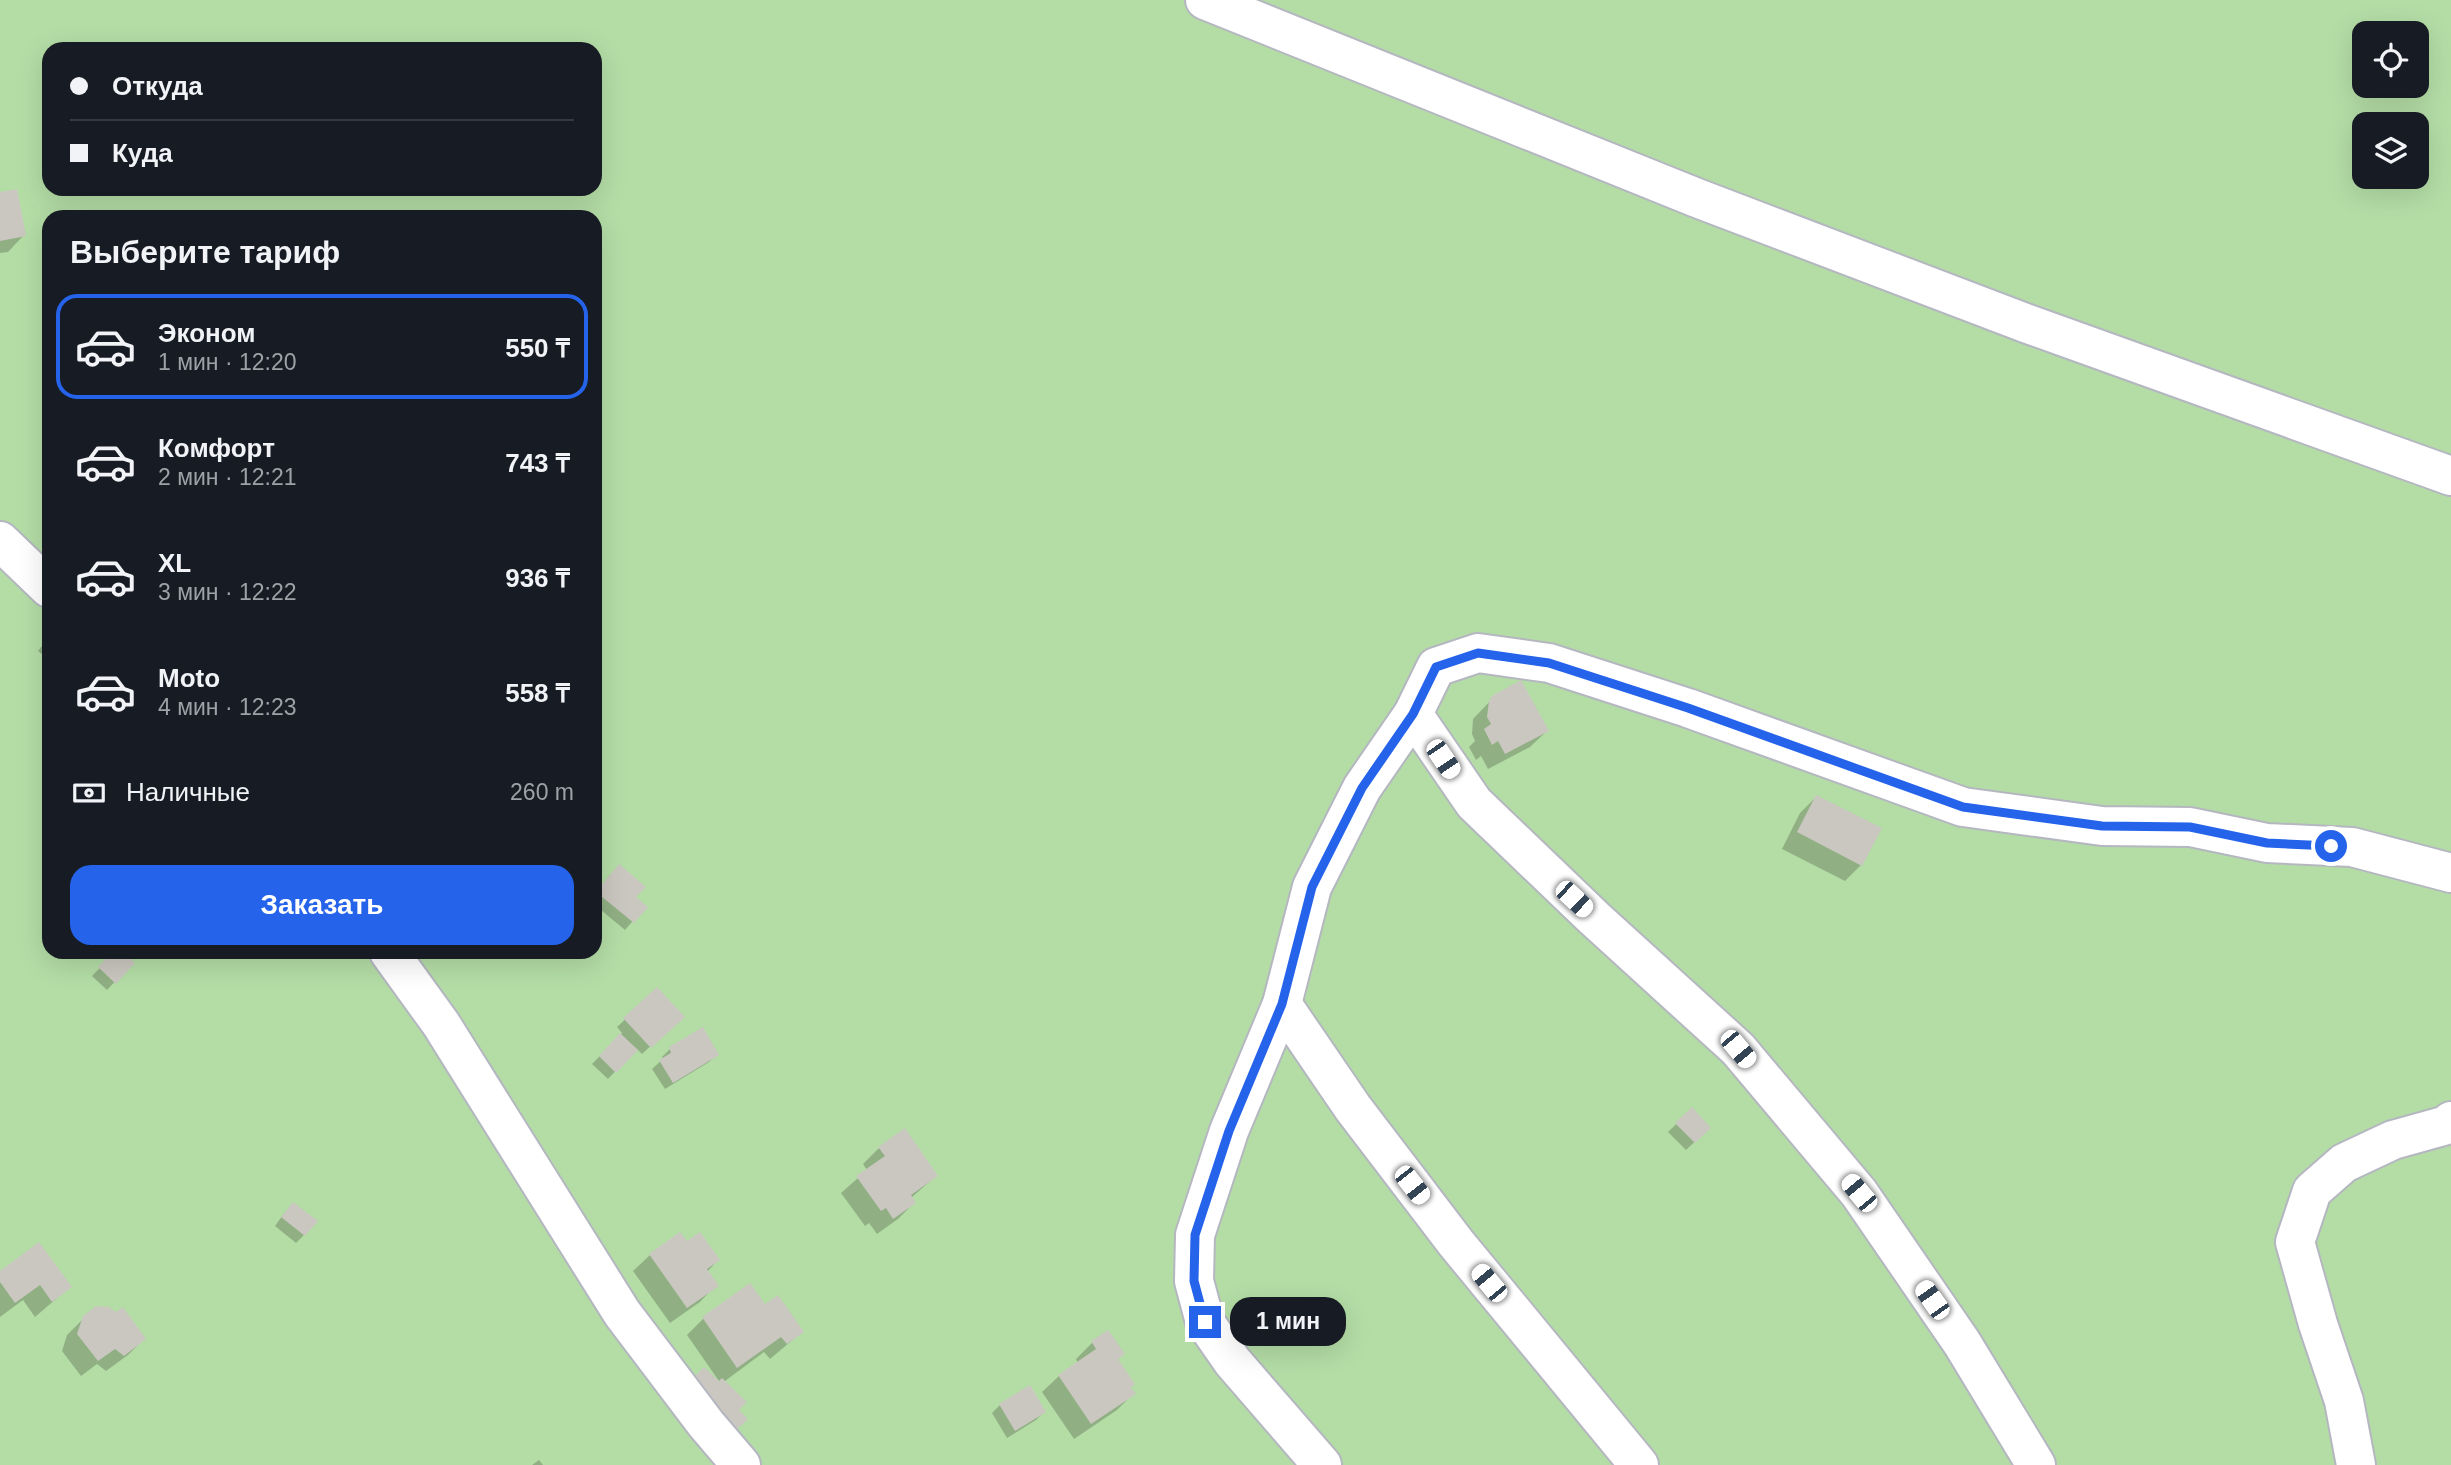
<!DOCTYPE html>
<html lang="ru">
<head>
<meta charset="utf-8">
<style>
	:root { --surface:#171b24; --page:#242831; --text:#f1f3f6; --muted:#9ea1a6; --line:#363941; --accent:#2563eb }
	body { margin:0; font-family:Helvetica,sans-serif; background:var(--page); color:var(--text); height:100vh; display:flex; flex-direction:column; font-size:26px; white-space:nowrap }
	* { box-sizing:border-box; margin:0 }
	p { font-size:23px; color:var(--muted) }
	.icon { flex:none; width:38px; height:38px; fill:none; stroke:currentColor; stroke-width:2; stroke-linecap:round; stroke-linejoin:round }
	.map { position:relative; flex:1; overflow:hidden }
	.sheet { position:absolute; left:42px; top:210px; width:560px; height:749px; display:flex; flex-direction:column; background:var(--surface); border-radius:21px; box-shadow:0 7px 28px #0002 }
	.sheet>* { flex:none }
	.top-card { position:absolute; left:42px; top:42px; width:560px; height:154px; border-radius:21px; box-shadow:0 7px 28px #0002; display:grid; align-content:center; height:154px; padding:0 28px; background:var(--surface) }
	.tools { position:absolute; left:2352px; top:21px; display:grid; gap:14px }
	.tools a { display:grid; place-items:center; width:77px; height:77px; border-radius:14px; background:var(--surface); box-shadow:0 7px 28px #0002; font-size:35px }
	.end { position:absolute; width:32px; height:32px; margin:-16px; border:9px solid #2563eb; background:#fff; box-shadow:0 0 0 4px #fff }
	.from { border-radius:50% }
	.bubble { position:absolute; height:49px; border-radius:21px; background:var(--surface); box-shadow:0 7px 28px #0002; font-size:23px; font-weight:700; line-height:49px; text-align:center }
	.car { position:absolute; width:21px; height:42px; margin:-21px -10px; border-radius:9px; box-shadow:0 0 5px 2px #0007; background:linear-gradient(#fff 24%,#345 0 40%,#fff 0 76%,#345 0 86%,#fff 0) }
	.top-card b { display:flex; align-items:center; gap:24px; height:66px; font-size:26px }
	.top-card b+b { border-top:2px solid var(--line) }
	.top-card i { width:18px; height:18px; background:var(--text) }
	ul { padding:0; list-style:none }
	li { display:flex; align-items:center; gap:21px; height:105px; margin:0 14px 10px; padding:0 14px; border:4px solid transparent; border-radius:21px }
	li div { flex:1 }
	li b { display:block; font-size:26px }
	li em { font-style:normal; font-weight:700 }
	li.selected { border-color:var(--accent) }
	li>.icon { width:63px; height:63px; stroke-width:1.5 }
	h2 { padding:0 28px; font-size:32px; line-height:84px }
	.pay { display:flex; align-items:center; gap:18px; height:77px; padding:0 28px; font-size:26px }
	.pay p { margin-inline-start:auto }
	.button { display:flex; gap:14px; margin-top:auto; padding:14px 28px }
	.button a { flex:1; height:80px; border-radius:21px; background:var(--accent); color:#fff; font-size:28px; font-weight:700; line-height:80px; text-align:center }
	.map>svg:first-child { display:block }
	.green { fill:#b4dda6; fill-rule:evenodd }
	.shadow { fill:#0003 }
	.building { fill:#cac7c0 }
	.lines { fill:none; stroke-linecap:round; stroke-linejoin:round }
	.street-casing { stroke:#b5b7c0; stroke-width:42 }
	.street { stroke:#fff; stroke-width:38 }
	.route { stroke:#2563eb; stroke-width:9 }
</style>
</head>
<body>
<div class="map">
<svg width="2451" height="1465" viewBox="0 0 2451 1465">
	<rect width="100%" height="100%" fill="#ede9e2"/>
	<!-- green -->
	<path class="green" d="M0,0h2451v1465h-2451zM2364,33h53v53h-53zM49,49h546v140h-546zM2364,124h53v53h-53zM49,217h546v735h-546z"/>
	<!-- shadow -->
	<g class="shadow">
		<polygon points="0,194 24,235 8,252 0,253"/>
		<polygon points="49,637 49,660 38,651"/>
		<polygon points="1493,698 1547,731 1530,747 1488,769 1481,756 1476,760 1469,747 1475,741 1472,734 1473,719"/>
		<polygon points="1816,797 1861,865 1845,881 1782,849 1800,813"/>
		<polygon points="611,874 645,907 625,930 595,905 595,894"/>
		<polygon points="115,952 121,952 132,963 107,990 92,976"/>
		<polygon points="657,989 682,1017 642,1054 637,1049 608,1079 592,1064 622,1033 617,1027"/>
		<polygon points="670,1049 717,1054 709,1062 665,1089 652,1069 663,1059 662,1057"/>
		<polygon points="1692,1109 1709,1128 1686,1150 1668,1132"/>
		<polygon points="879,1148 936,1176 911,1198 914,1203 898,1219 877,1234 869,1223 865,1226 841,1193 867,1170 863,1164"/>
		<polygon points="285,1212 304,1235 296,1243 275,1226"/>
		<polygon points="680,1234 687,1244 718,1260 707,1272 716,1285 700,1302 670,1323 633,1271 650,1255"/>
		<polygon points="0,1273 70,1287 35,1317 23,1300 0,1317"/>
		<polygon points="750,1285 765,1306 802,1332 770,1359 764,1352 721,1384 687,1335 703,1319"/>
		<polygon points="84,1318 144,1339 128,1355 106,1371 97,1364 81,1376 62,1351 67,1335"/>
		<polygon points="1108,1332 1116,1360 1133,1394 1117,1410 1074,1439 1042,1392 1059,1376 1078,1363 1076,1359 1092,1343"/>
		<polygon points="1000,1405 1044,1412 1036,1420 1007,1438 992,1413"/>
		<polygon points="539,1460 543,1465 532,1465"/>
	</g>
	<!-- building -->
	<g class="building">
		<polygon points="17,189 26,236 0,241 0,192"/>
		<polygon points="1521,680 1549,731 1505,754 1498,741 1492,745 1484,729 1491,724 1487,717 1489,701 1492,696"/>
		<polygon points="1816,795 1882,828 1862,866 1797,832"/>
		<polygon points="619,864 646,887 636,897 648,907 634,923 596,892"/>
		<polygon points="112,952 123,952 135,963 116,984 98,967"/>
		<polygon points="657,987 685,1017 651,1048 623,1018"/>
		<polygon points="703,1027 719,1055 673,1083 659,1060 671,1053 669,1047"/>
		<polygon points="620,1033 638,1050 616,1073 599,1056"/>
		<polygon points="1692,1107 1711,1128 1695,1143 1675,1123"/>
		<polygon points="905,1128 938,1176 911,1195 916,1203 893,1219 886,1208 881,1211 856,1176 885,1156 878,1147"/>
		<polygon points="293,1202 318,1221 305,1236 281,1217"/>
		<polygon points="680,1232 687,1241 700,1232 720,1260 707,1269 719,1286 687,1308 649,1254"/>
		<polygon points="39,1242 72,1287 52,1302 40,1285 15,1303 0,1282 0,1271"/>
		<polygon points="750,1283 765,1304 778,1295 804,1332 787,1344 781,1337 737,1368 702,1317"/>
		<polygon points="96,1306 109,1307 116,1312 123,1307 146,1339 124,1356 115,1349 98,1361 77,1334 83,1316"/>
		<polygon points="1108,1330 1125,1354 1118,1359 1135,1384 1131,1387 1136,1394 1091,1424 1058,1375 1096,1349 1091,1341"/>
		<polygon points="704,1367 719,1381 722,1378 747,1402 739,1410 748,1419 735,1431 687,1384"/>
		<polygon points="1030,1385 1046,1412 1015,1431 999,1404"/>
	</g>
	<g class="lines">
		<!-- street casing -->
		<g class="street-casing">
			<g id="street">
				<polyline points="1205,0 1697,198 2028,324 2451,476"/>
				<polyline points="0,541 49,588"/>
				<polyline points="1413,714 1474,803 1594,918 1738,1049 1859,1193 1962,1343 2036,1465"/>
				<polyline points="389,952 441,1024 622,1313 706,1424 741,1465"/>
				<polyline points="1282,1004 1353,1108 1456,1243 1639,1465"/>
				<polyline points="1322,1465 1232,1361 1205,1322 1194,1281 1195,1235 1229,1131 1282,1004 1312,887 1362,788 1413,714 1436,667 1478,653 1549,663 1688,708 1963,807 2102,826 2190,827 2267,843 2352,847 2451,873"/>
				<polyline points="2356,1465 2344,1401 2318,1324 2295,1242 2312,1191 2344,1163 2393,1140 2447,1125 2451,1121"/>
			</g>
		</g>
		<!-- street -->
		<use href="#street" class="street"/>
	</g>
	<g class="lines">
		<!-- route -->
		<polyline class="route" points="1205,1322 1194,1281 1195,1235 1229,1131 1282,1004 1312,887 1362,788 1413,714 1436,667 1478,653 1549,663 1688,708 1963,807 2102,826 2190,827 2267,843 2331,846"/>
	</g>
</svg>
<div class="tools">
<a><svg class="icon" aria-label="locate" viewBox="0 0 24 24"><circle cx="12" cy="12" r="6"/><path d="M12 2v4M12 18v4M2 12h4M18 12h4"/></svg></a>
<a><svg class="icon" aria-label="layers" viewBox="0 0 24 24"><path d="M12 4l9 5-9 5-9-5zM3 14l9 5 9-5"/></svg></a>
</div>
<i class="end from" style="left:2331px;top:846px"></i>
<i class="end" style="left:1205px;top:1322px"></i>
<div class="bubble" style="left:1230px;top:1297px;width:116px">1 мин</div>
<i class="car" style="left:1443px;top:759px;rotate:146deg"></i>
<i class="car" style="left:1574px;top:899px;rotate:133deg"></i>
<i class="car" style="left:1738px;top:1049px;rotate:140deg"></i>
<i class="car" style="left:1412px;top:1185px;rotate:142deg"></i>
<i class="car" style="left:1859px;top:1193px;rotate:320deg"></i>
<i class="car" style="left:1489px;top:1283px;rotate:320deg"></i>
<i class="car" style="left:1932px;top:1300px;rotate:325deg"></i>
<div class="top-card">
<b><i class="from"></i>Откуда</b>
<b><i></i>Куда</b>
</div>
<section class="sheet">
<h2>Выберите тариф</h2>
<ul>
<li class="selected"><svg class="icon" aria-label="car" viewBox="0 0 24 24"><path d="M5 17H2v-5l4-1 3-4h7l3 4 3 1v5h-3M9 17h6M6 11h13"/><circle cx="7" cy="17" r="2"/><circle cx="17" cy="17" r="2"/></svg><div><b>Эконом</b><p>1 мин · 12:20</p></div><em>550 ₸</em></li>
<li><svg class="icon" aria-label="car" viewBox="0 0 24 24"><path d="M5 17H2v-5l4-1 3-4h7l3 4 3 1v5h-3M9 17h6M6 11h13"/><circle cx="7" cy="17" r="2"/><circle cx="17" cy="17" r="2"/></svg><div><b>Комфорт</b><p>2 мин · 12:21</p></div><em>743 ₸</em></li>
<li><svg class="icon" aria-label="car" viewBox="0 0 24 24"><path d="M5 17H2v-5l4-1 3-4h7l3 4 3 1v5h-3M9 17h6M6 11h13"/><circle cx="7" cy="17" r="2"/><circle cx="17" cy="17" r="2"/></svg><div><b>XL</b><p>3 мин · 12:22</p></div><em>936 ₸</em></li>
<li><svg class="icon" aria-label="car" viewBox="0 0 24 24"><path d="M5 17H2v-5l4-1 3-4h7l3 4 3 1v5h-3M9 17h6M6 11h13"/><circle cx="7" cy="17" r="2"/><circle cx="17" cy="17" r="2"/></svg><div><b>Moto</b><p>4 мин · 12:23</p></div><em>558 ₸</em></li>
</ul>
<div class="pay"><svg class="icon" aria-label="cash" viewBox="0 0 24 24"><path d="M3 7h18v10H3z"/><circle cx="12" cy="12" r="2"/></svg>Наличные<p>260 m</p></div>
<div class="button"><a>Заказать</a></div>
</section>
</div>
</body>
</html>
